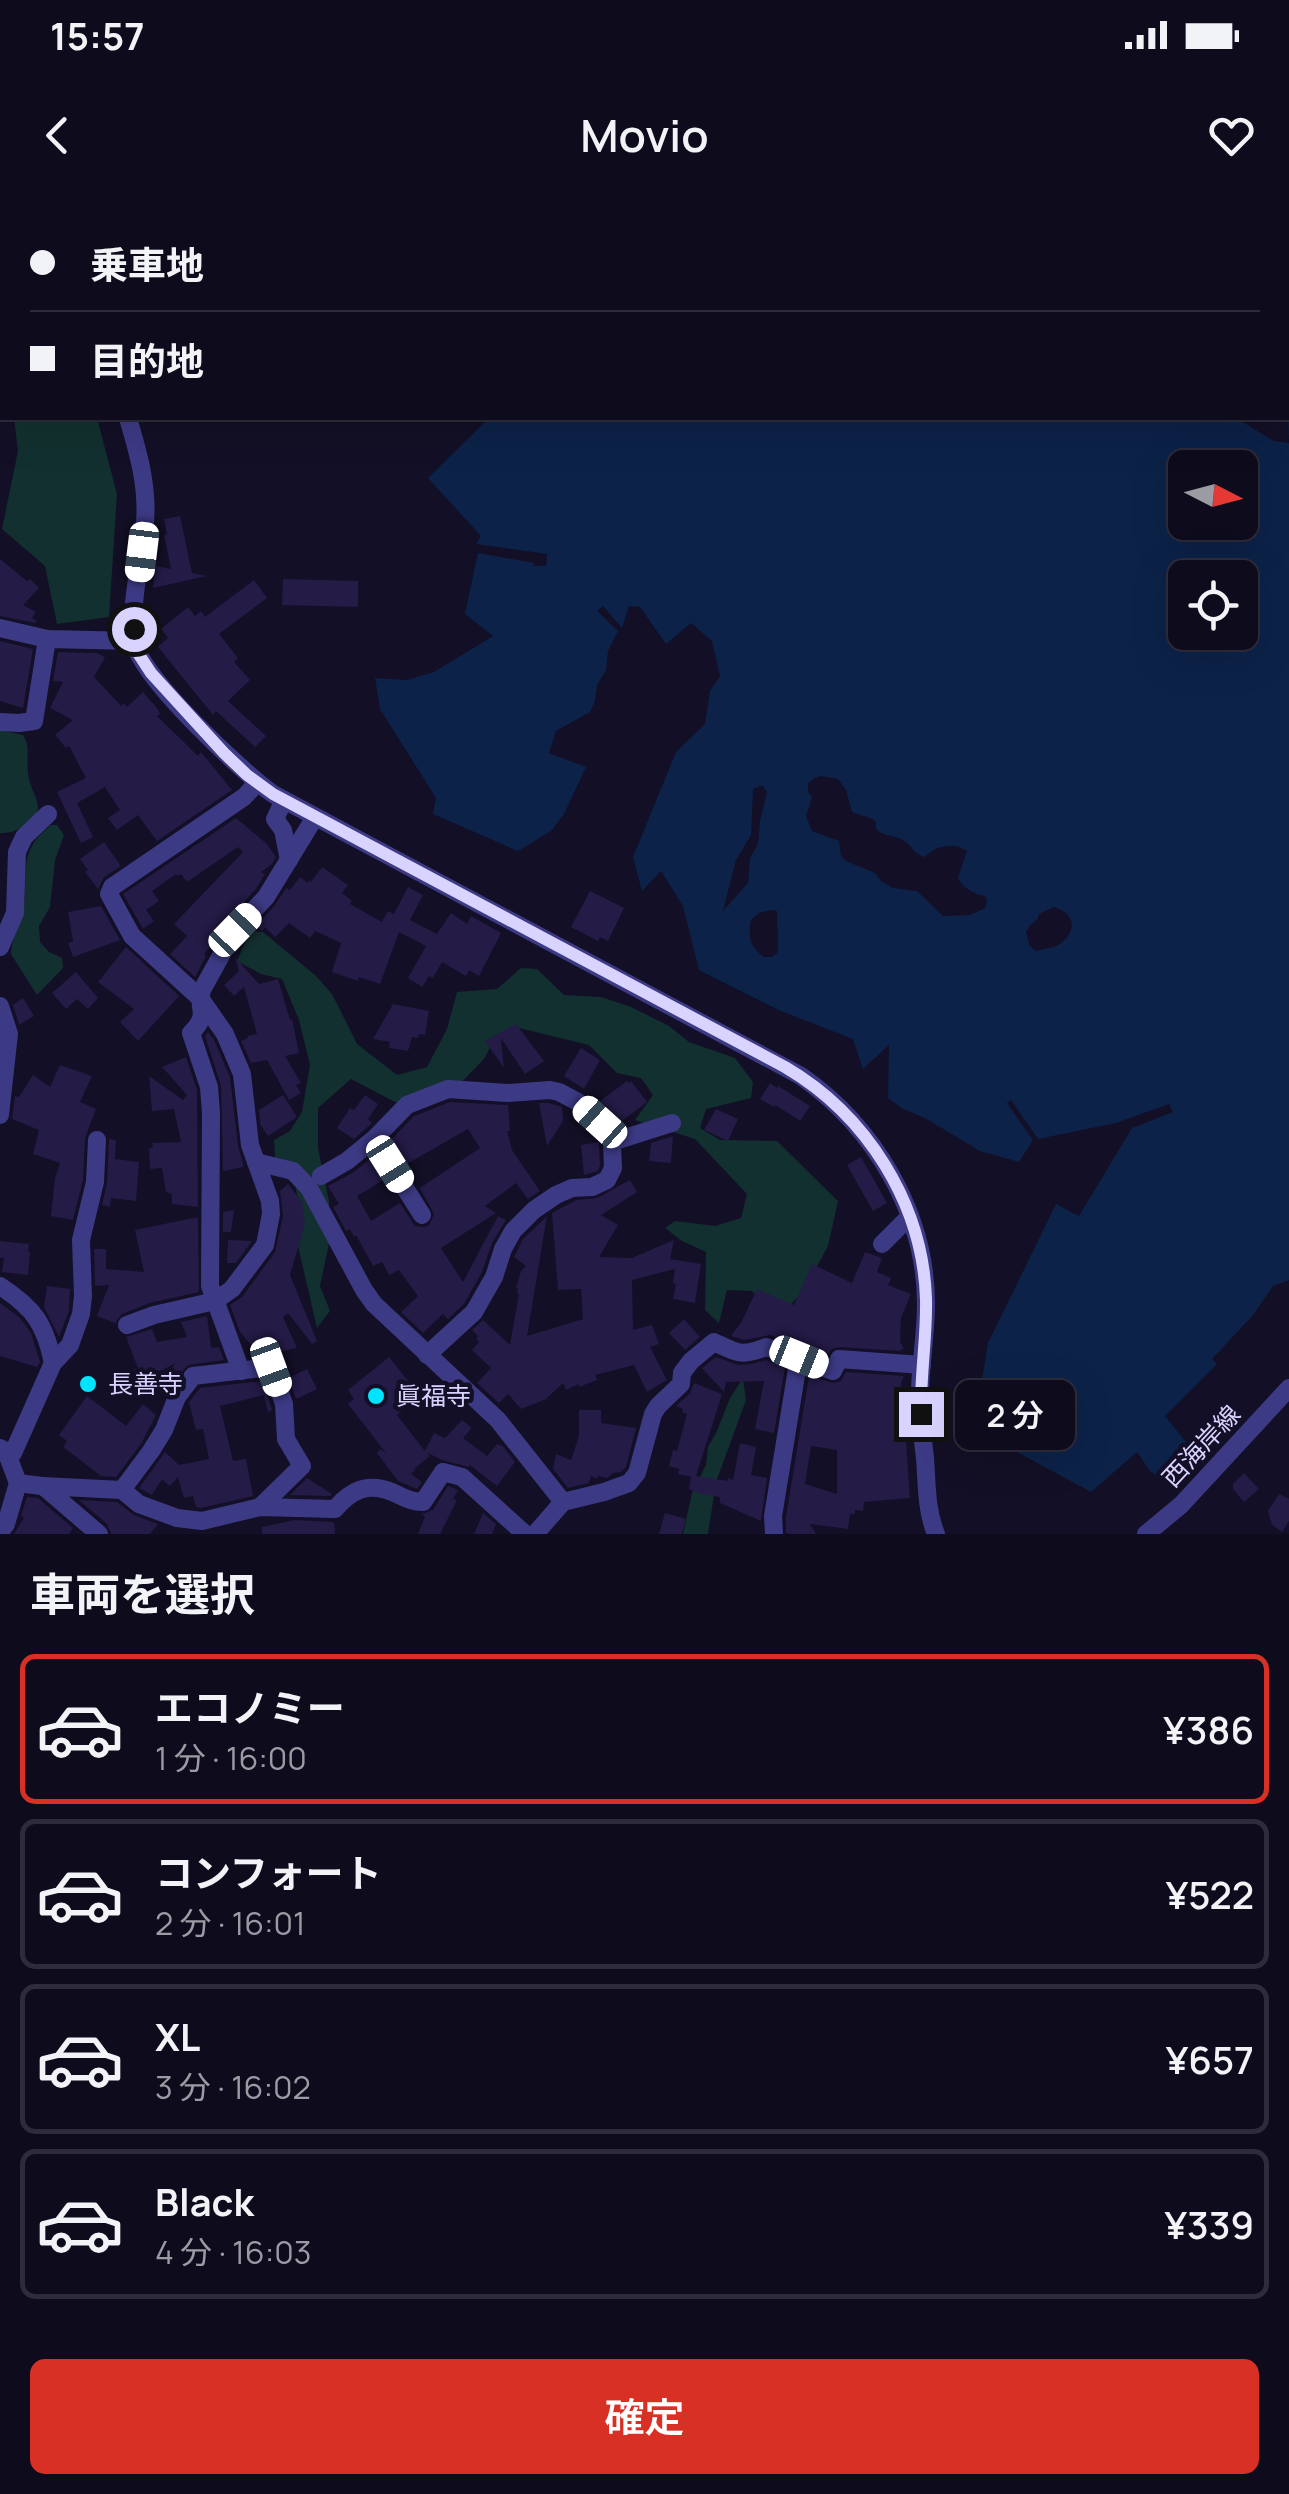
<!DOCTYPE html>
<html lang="ja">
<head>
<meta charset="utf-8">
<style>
	:root { --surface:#0e0b1c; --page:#171425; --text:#f1f3f6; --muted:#9b9ba3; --line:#2e2b3b; --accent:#d93025 }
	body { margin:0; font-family:Manrope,"Noto Sans JP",sans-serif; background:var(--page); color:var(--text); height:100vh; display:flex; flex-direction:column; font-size:38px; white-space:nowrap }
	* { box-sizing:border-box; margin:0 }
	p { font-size:32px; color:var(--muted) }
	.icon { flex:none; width:55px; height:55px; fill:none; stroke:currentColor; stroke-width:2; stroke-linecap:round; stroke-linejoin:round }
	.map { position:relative; height:1334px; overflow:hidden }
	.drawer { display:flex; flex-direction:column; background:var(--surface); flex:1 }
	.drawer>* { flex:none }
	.guide { position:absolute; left:0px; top:0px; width:1290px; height:220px; box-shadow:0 10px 40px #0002,0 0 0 2px var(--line); display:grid; align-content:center; height:220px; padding:0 30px; background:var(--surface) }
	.needle { width:65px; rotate:96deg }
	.fabs { position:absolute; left:1168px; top:250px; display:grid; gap:20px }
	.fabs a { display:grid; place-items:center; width:90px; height:90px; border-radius:15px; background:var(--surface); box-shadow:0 10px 40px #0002,0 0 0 2px var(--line); font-size:50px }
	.end { position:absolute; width:45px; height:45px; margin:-22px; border:12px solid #d9d4ff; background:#111; box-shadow:0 0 0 5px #111 }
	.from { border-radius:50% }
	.bubble { position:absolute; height:70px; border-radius:15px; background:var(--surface); box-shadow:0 10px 40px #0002,0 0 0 2px var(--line); font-size:32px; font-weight:600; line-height:70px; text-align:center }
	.car { position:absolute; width:30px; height:60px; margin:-30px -15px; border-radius:12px; box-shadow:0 0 8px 2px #0007; background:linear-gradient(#fff 24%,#345 0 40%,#fff 0 76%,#345 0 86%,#fff 0) }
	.guide b { display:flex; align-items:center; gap:35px; height:95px; font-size:38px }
	.guide b+b { border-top:2px solid var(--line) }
	.guide i { width:25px; height:25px; background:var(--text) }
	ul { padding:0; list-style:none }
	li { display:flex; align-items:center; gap:30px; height:150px; margin:0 20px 15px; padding:0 10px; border:5px solid var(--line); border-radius:15px }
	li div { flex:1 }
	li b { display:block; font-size:38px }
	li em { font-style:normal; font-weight:600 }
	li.selected { border-color:var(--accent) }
	li>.icon { width:90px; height:90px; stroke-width:1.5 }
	h2 { padding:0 30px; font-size:45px; line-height:120px }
	.button { display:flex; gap:20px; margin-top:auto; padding:20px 30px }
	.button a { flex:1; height:115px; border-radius:15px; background:var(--accent); color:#fff; font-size:40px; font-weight:600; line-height:115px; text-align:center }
	.status { display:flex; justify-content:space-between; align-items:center; height:70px; padding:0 50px; background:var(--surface); direction:ltr }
	.status svg { height:28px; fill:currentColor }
	header { display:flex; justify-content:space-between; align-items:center; height:130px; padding:0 30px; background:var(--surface); font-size:45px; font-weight:600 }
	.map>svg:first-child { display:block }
	.green { fill:#12302f }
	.water { fill:#0c2248; fill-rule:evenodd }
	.pier { fill:#130f26 }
	.building { fill:#241b47; fill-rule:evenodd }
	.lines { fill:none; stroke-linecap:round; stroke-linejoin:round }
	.minor { stroke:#3d3a85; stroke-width:18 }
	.route { stroke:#d9d4ff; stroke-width:12 }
	.poi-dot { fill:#00e5ff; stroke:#130f26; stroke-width:4 }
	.labels { text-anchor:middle; stroke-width:9; stroke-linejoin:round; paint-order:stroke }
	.poi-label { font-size:25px; fill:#d9d4ff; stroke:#130f26; text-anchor:start }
	.street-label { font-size:25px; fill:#d9d4ff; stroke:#130f26 }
</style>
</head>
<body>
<div class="status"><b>15:57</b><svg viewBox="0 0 49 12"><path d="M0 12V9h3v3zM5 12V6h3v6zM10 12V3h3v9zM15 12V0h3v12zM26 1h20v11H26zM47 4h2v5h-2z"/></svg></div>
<header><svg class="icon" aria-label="back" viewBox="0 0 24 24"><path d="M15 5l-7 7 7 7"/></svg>Movio<svg class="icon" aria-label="heart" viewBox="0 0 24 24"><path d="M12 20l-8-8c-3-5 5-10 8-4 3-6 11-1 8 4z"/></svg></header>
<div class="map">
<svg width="1289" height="1334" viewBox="0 0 1289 1334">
	<rect width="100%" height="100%" fill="#130f26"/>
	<!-- green -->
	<g class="green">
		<polygon points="14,218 97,218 117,294 109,417 57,424 45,366 2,329 18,251"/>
		<path d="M0,530l23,5c8,13 3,23 5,38 2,24 25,36 -6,54 -8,5 -13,6 -22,6z"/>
		<path d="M51,625h6l7,10 -9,25 -5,47 -11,19 1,16 9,10 13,6 1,10 -26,27 -26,-41c0,-16 11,-31 13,-47 4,-37 -6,-56 27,-82z"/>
		<polygon points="250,731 263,732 316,776 332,794 357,844 397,875 427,867 447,829 457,792 497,789 521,768 537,769 564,795 601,797 631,807 669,826 689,842 735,858 753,882 751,898 706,909 700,928 720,940 777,941 838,1001 828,1046 804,1090 779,1118 752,1091 727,1090 719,1123 705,1110 706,1052 682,1041 665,1028 675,1021 715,1026 741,1018 747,994 695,939 635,920 653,895 641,878 617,873 589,845 515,827 495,838 484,859 452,892 412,907 393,901 351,879 318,908 318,948 329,1001 330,1039 320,1086 330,1111 317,1128 297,1042 300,1015 295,983 276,973 274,940 290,931 302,912 310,865 299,820 282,779 261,774 237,761"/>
		<polygon points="743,1178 746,1200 716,1282 708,1334 683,1334 692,1293 706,1265 708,1247 717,1231 730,1198"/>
	</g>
	<!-- water -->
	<path class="water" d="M720,0h569v1080l-16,6 -20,29 -41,44 5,5 -52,52 29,36 -28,30 -16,-11 -13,-19 -46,40 -117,-63 -9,-25 14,-6 9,-55 68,-139 23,12 53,-88 41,-16 -4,-8 -53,19 -78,16 -27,-39 -4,3 26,37 -14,22 -39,-11 -55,-33 -22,-9 -15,-11 1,-53 -26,24 -10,-30 -72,-28 -82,-41 -16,-64 -22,-35 -19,20 -9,-34 43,-105 29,-28 5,-33 10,-15 -8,-35 -21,-18 -25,21 -26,-37 -11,-1 -7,22 -19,-22 -6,5 21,20 -10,20 -2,19 -9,15 -2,16 -5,11 -34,19 -7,22 37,14 -22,47 -13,17 -33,20 -85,-37 3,-16 -56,-89 -5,-31 32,2 27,-8 59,-36 -28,-22 13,-61 56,10v3h12l1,-12 -71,-10 5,-8 -53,-58 61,-60h799v-216h-571zM1185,268h55v54h-55zM1185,378h55v54h-55zM821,576l17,3 8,11 6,22 21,7 3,3v7c9,9 20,5 30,13 9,7 7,12 19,15 10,-12 30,-15 42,-6l-9,27c4,10 16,16 27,18l2,5 -2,7 -15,7 -27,1 -26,-25 -24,-3 -11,-6 -7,-9 -29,-12 -5,-5 -2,-15 -27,-10 -6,-15 6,-19 -4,-5v-8l6,-6zM762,585l5,7 -7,29 -2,23 -8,14 -2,25 -25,28 13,-51 15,-25 2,-46zM1054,707c21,6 24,24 6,37 -5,4 -17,5 -24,7l-6,-5 -4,-14 4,-7 7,-5 2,-6zM770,710l7,1 1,41 -6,5h-8c-15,-11 -16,-20 -13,-37l8,-7z"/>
	<!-- pier -->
	<polygon class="pier" points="1288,197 1289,243 1274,241 1236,218 1288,218"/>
	<!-- building -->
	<g class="building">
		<polygon points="180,316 192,373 207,376 153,388 156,366 171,369 164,335 167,334 164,319"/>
		<polygon points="0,359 27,381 30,379 39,388 23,405 36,412 32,418 37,421 35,423 0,416"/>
		<polygon points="283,379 358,381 358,407 282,405"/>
		<polygon points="254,380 267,398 219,434 238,458 234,462 250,480 228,501 266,536 255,547 216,511 213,515 158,447 168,438 161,429 188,407 195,416 201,411 205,417"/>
		<polygon points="0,441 33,449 23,508 0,501"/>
		<polygon points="58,452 97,453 105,457 94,477 121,506 124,503 127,507 143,492 157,508 160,514 157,516 198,556 201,552 232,590 157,641 138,615 117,630 108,618 120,610 105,587 77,603 93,637 81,643 57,592 86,578 69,546 66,548 55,535 73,520 50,508 63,482 53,481"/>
		<polygon points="236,618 267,644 276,657 272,664 261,672 265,674 256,689 224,724 212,745 204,754 206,756 195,777 170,754 187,736 174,724 243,652 238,647 187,682 181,674 177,676 176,674 152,691 159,701 146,710 154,721 143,729 123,694"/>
		<polygon points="104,642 121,666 104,677 98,689 85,672 88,670 80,659"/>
		<polygon points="322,667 348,685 342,693 352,701 350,704 382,722 388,711 394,714 408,687 423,695 410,720 437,734 451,713 467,724 471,716 501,733 479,776 469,770 466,776 442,762 433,778 429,776 422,787 408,778 426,746 399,732 380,784 359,777 358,781 332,772 341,743 315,731 310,738 289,723 275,737 265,727 262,731 257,725 275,705 286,688 290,690 300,677 308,683 309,680 311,682"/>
		<polygon points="590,691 624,708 608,741 600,737 598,741 571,727"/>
		<polygon points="101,706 120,740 73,757 68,743 73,741 68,712"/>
		<polygon points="126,747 179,796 138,841 120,822 134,809 98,782"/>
		<polygon points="235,757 259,784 278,779 290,820 292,819 299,853 285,856 301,883 296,885 301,893 289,900 267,860 251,863 241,841 248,838 248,836 257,834 244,787 234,796 224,785 239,771"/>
		<polygon points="76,772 98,798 88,809 77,799 66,809 52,793"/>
		<polygon points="23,798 34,816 19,825 13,805"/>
		<polygon points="393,804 429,811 425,835 419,834 418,838 412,837 408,851 389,848 390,842 373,839"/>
		<polygon points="516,824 544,861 525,874 501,838 504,868 485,841"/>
		<polygon points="208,832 214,840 230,877 238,946 243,963 243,967 223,971 221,886 205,836"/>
		<polygon points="581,848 600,860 584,889 564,876"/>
		<polygon points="186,857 197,890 198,1007 172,1004 172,994 166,992 162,968 150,969 149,948 153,948 152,943 181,942 174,909 152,911 149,876 183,900 187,895 162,867"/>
		<polygon points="60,865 92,876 80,902 96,909 85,938 83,980 73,1020 51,1016 55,978 60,963 33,954 39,930 12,919 15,896 19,897 33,875 50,887"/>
		<polygon points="627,881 629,883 631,881 647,902 618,924 603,910 607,907 599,902"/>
		<polygon points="770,883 777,888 778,886 810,906 801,920 799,920 775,905 774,907 760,899"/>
		<polygon points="283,895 297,917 268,936 260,924 259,910"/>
		<polygon points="365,895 378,904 368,919 372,923 354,939 337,928 350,908 354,910"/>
		<polygon points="450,902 508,905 510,931 507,931 512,950 540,991 528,999 516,983 485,1006 496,1013 441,1048 463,1082 498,1016 506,1020 492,1043 482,1072 464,1104 448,1119 443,1114 423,1133 401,1112 418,1096 399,1070 389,1075 382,1062 373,1066 356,1035 354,1037 350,1029 346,1031 333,1007 339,1004 328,986 354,972 371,958 385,979 357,996 371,1021 400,1003 415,1026 423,1027 429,1025 434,1014 420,988 480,948 468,929 405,965 390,941 414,916"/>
		<polygon points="539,903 549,903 562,907 563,921 547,946"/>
		<polygon points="716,909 738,919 728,941 704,930"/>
		<polygon points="673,936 671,963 649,961 651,943"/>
		<polygon points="109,939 116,940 115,959 139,962 136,1001 111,998 110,1007 102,1005 107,983"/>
		<polygon points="599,942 600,965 598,971 584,975 581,945"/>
		<polygon points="861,957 887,1003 873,1011 847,965"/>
		<polygon points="630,980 637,992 601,1015 618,1025 599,1057 632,1058 674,1040 670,1059 701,1064 695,1103 673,1099 676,1084 673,1083 675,1069 632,1080 633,1130 652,1125 659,1144 650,1147 667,1180 647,1192 634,1165 595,1175 597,1180 579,1187 579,1184 566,1190 563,1183 546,1199 521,1209 508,1194 499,1203 477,1183 491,1168 472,1150 479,1142 476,1139 478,1136 472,1130 483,1120 510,1145 519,1094 517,1093 518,1089 516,1088 521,1071 526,1066 514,1057 523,1039 547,1016 527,1136 583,1119 581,1089 558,1090 552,1013 576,1000 597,998"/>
		<polygon points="288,984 302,1002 305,1024 290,1075 317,1141 312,1144 288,1113 283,1117 297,1148 260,1156 240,1132 230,1105 242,1097 275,1052 283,1016 280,991"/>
		<polygon points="234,1010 231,1032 223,1032 223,1012"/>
		<polygon points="198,1017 199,1092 150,1103 122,1114 115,1123 97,1116 109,1085 95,1086 94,1049 106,1049 106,1069 144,1072 135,1030"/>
		<polygon points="228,1040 252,1041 236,1063 227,1063"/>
		<polygon points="0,1041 29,1044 28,1051 30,1052 28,1075 2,1072 4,1058 0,1058"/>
		<polygon points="865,1052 882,1058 877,1072 891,1078 888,1085 911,1094 901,1118 900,1142 904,1148 900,1151 840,1147 832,1149 827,1156 770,1135 744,1140 731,1136 742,1121 757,1089 794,1105 812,1064 852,1083"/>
		<polygon points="47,1086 70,1089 69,1111 59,1137 44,1107"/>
		<polygon points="0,1103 20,1118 31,1133 40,1162 37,1167 0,1156"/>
		<polygon points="207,1116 211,1148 219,1147 224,1160 188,1165 170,1185 166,1175 176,1163 131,1186 126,1174 138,1168 126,1137 152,1129 157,1142 187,1137 181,1122"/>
		<polygon points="684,1119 700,1137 685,1150 669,1133"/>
		<polygon points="389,1157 420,1196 397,1215 425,1251 434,1233 445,1238 462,1220 472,1228 463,1238 487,1256 497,1244 503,1246 515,1262 497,1286 470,1265 469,1267 442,1260 426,1252 430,1256 414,1269 415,1270 411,1274 422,1282 417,1289 398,1281 377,1253 380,1249 386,1253 348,1204 354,1199 348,1190"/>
		<polygon points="716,1157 738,1165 752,1164 766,1160 785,1167 774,1233 755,1229 764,1181 726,1182 724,1192 702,1168"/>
		<polygon points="307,1169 317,1189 296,1199 288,1178"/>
		<path d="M846,1172l58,4 -3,7v28h4l-2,29h3l4,58 -46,4 -1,9 -8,-1v4h-5l-2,15 -38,-5 6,10h-26l-4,-1v-16l23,-141 25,7 7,-2zM811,1246l26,4v44l-32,-10z"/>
		<polygon points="263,1181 272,1210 268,1212 264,1195 220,1206 233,1261 246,1259 253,1296 201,1308 196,1307 193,1296 184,1298 178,1277 170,1286 162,1279 152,1295 139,1288 165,1252 179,1265 209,1259 203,1229 196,1230 189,1202 200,1188"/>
		<polygon points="694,1183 722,1194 696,1276 727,1281 728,1278 733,1280 740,1243 756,1247 751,1275 767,1278 761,1321 720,1303 720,1297 701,1294 689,1289 691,1277 678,1274 679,1269 669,1266 673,1250 677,1251 687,1214 682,1212 683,1209 676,1206 690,1193"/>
		<polygon points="87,1196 126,1226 143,1204 156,1215 141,1244 116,1277 101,1276 63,1247 67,1241 59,1235"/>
		<polygon points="579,1210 601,1210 601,1223 636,1228 626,1267 621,1272 613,1273 607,1278 598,1276 597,1279 591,1276 589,1283 568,1288 553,1269 556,1254 571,1260 579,1236"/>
		<polygon points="1244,1273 1259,1289 1244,1302 1233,1289 1233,1284"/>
		<polygon points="307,1278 332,1294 330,1296 290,1295"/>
		<polygon points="448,1286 458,1290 453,1299 457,1300 440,1334 418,1334 425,1317 422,1314 433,1310"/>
		<polygon points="1279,1294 1289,1299 1289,1321 1282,1332 1272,1325 1268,1311"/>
		<polygon points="27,1297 38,1298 73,1328 69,1334 14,1334 24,1318 21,1316"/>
		<polygon points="79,1300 117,1302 134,1315 158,1324 150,1334 111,1334 107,1324"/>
		<polygon points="483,1313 496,1324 492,1334 474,1334"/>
		<polygon points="665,1313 686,1319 682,1334 659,1334"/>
		<polygon points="295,1320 334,1322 335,1334 262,1334 262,1327"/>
	</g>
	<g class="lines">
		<!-- minor -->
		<g class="minor">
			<polyline points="56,0 59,2"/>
			<polyline points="109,0 112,2"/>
			<path d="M128,218c10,34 20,68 17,104 -3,35 -17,89 -10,122 7,34 107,128 138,150l528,282c73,51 125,137 125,228 0,28 -5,57 -6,85 0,23 2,46 5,69 2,26 1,52 11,76"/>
			<polyline points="0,428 47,439 134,441"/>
			<polyline points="0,522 19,523 34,521 47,439"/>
			<polyline points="284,600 275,619 283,630 289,660"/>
			<polyline points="0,747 15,713 17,652 24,637 48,614"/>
			<polyline points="0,806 9,834 0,915"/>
			<polyline points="374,939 422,1015"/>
			<polyline points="612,942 672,923"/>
			<polyline points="256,962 293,971 309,988 364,1090 374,1104 498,1220 563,1302"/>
			<polyline points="321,976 347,961 374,939 407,905 448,889 507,893 550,890 559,892 578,902 608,932 612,942 613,968 607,980 592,987 572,988 556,995 534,1010 513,1031 503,1049 494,1077 474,1112 427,1155"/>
			<polyline points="882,1044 910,1016"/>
			<path d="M0,1086c34,22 45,38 53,77"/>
			<polyline points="127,1125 154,1115 215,1101 232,1089 265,1045 271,1014 270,1001 250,945 242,874 225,834 200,798 132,736 109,694 112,687 244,597 257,583"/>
			<path d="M241,1171l-31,-85 1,-173 -2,-26 -18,-54c20,-21 5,-21 11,-43l33,-60 31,-33 49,-80"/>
			<polyline points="0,1248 6,1251 18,1283 6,1324 0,1332"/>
			<polyline points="6,1251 13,1253 53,1163 70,1145 81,1114 83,1096 81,1040 95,982 97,940"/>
			<polyline points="18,1283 42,1286 122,1290 151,1251 164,1230 177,1197 193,1176 271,1167 284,1204 286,1239 302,1266 260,1307"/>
			<polyline points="43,1286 99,1334"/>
			<path d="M122,1290l17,14 38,14 25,3 58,-14 75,2c16,-19 33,-27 57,-17 12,5 18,10 31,10l20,-30 19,5 63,57"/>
			<path d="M535,1334l28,-32 41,-10 25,-9 8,-10 16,-59 5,-8 23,-22 1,-11 9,-12 23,-19c23,11 27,15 52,5l67,24 6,-12 83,6"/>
			<polyline points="774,1334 773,1316 799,1157"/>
			<polyline points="1146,1334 1181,1305 1289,1188"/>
		</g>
	</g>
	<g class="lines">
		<!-- route -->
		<path class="route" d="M134,429l2,21 15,23 73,80 23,22 26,19 512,273c82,48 138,137 141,232 1,38 -6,76 -5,115"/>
	</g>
	<!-- markers -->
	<g class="poi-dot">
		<circle cx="88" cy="1184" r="10"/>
		<circle cx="376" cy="1196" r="10"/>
	</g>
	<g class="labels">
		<!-- poi labels -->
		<g class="poi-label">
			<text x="108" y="1193">長善寺</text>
			<text x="396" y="1205">眞福寺</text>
		</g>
		<!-- street labels -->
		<g class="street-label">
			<text transform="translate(1201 1246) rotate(-47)" y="9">西海岸線</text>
		</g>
	</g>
</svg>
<div class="fabs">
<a><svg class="needle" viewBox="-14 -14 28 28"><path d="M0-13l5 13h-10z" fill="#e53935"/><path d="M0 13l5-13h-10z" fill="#9b9ba3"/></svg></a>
<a><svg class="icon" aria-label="locate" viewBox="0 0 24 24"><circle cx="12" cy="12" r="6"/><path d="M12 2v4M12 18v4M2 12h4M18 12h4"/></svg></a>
</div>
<i class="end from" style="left:134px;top:429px"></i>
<i class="end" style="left:921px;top:1214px"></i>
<div class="bubble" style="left:955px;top:1180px;width:120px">2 分</div>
<i class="car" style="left:142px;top:352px;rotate:187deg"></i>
<i class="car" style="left:235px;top:730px;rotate:44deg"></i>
<i class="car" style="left:600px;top:922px;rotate:312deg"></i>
<i class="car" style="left:390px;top:964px;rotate:148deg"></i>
<i class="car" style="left:799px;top:1157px;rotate:112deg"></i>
<i class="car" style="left:271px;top:1167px;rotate:160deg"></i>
<div class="guide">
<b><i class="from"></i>乗車地</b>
<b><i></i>目的地</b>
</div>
</div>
<section class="drawer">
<h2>車両を選択</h2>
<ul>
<li class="selected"><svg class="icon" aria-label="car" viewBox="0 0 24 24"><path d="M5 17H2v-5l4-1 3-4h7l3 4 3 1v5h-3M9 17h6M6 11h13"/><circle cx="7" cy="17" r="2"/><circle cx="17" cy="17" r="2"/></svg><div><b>エコノミー</b><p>1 分 · 16:00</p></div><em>¥386</em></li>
<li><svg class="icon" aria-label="car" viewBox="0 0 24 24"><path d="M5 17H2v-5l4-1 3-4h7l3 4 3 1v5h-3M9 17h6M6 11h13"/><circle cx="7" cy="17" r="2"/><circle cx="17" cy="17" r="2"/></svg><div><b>コンフォート</b><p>2 分 · 16:01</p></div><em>¥522</em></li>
<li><svg class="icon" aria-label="car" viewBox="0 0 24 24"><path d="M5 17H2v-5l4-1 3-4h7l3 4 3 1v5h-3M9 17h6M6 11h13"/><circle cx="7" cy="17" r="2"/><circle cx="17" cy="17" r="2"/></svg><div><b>XL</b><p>3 分 · 16:02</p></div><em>¥657</em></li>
<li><svg class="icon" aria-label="car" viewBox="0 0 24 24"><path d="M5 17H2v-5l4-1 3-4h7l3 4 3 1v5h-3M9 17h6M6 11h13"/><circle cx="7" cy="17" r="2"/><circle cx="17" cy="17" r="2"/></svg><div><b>Black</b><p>4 分 · 16:03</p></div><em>¥339</em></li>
</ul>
<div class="button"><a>確定</a></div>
</section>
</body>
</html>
